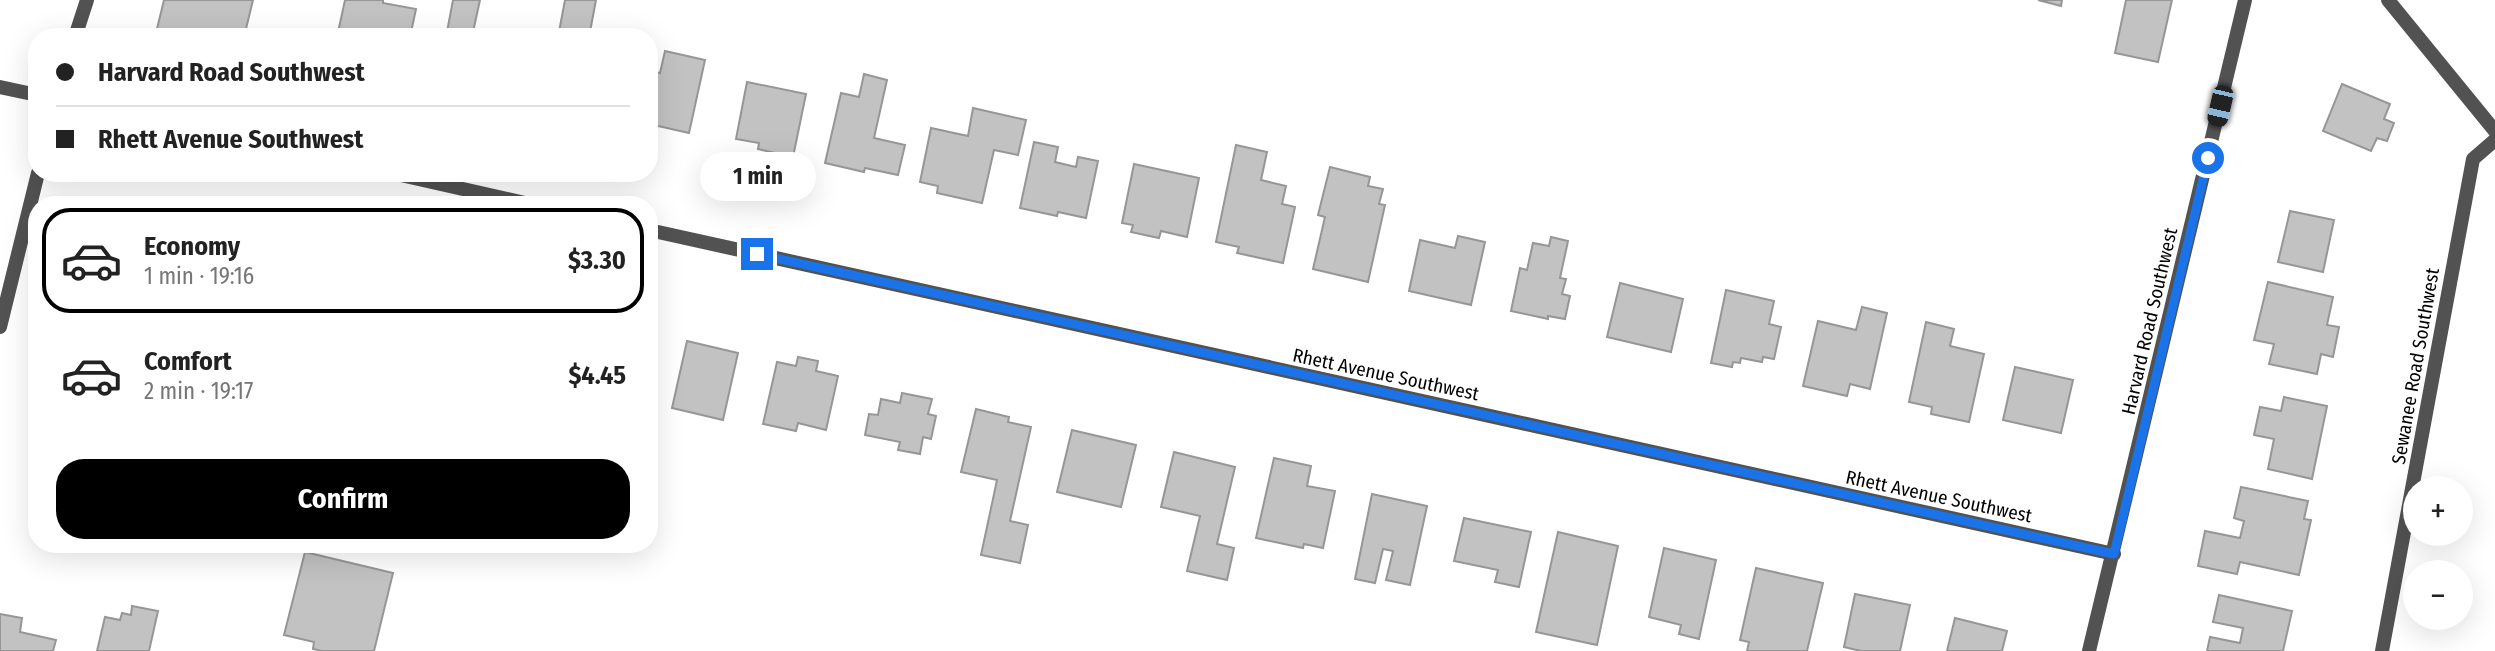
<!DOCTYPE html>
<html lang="en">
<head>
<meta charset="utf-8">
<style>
	:root { --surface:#fff; --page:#f6f6f6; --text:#222; --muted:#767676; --line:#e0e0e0; --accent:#000 }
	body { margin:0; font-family:"Fira Sans Condensed",sans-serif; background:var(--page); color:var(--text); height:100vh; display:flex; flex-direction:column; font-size:26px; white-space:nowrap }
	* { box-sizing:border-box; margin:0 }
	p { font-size:23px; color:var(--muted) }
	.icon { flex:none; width:38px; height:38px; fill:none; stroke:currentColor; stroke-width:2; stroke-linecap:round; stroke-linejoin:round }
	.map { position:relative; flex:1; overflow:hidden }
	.panel { position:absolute; left:28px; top:196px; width:630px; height:357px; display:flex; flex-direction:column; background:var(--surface); border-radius:28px; box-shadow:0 7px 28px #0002 }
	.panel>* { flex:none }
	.guide { position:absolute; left:28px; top:28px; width:630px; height:154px; border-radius:28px; box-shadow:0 7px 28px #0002; display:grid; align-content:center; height:154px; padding:0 28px; background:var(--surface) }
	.controls { position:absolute; left:2403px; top:476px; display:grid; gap:14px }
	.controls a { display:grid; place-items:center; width:70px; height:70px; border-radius:50%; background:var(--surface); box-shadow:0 7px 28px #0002; font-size:35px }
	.end { position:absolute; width:32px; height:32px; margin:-16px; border:9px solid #1a73e8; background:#fff; box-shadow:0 0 0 4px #fff }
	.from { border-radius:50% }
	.bubble { position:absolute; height:49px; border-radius:24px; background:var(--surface); box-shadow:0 7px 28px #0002; font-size:23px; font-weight:700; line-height:49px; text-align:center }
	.car { position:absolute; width:21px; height:42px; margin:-21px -10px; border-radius:9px; box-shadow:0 0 5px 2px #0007; background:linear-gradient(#222 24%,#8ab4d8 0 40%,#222 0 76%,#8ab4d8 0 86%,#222 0) }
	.guide b { display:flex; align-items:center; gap:24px; height:66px; font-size:26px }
	.guide b+b { border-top:2px solid var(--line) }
	.guide i { width:18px; height:18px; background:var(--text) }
	ul { padding:12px 0 0; list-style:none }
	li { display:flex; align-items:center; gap:21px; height:105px; margin:0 14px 10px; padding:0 14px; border:4px solid transparent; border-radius:28px }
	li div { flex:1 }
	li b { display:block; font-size:26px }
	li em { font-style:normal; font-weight:700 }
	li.selected { border-color:var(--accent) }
	li>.icon { width:63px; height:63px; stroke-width:1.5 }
	.primary-button { display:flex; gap:14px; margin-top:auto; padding:14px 28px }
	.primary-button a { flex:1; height:80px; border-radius:28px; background:var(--accent); color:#fff; font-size:28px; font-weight:700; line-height:80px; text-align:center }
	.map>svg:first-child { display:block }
	.building { fill:#c2c2c2; stroke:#969696; stroke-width:2 }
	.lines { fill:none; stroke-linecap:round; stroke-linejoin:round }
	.street { stroke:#525252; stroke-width:14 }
	.route { stroke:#1a73e8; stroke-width:9 }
	.labels { text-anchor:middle; stroke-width:5; stroke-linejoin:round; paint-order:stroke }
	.street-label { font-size:19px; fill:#000; stroke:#fff }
</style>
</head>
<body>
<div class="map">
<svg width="2495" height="651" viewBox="0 0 2495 651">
	<rect width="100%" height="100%" fill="#fff"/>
	<!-- building -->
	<g class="building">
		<polygon points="164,0 253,0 244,37 155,37"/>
		<polygon points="345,0 383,0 383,3 416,9 410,37 337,37"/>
		<polygon points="453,0 480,0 473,32 496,37 446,37"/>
		<polygon points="565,0 596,0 589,37 558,37"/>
		<polygon points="2038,0 2062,0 2061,6"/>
		<polygon points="2126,0 2172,0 2158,62 2115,53"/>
		<polygon points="665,51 705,60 689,133 649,124 649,71 660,73"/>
		<polygon points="864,74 887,80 874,138 905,145 898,175 865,168 864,172 825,163 841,93 859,97"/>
		<polygon points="747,82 806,94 793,157 758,149 759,143 736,139"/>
		<polygon points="2342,84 2390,104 2384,119 2394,123 2387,141 2377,138 2371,151 2323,131"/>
		<polygon points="973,108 1026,120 1018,155 994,150 982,203 937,193 938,186 920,182 931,128 968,136"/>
		<polygon points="1034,142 1058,147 1055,162 1076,167 1078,157 1098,161 1086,218 1058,212 1057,216 1020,208"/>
		<polygon points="1236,145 1267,152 1261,180 1286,186 1282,204 1295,207 1283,263 1237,253 1239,247 1216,242"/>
		<polygon points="1134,164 1199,178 1187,237 1161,231 1159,238 1131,232 1133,225 1122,223"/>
		<polygon points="1330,167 1370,177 1368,186 1383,189 1379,204 1385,205 1368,282 1313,269 1325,217 1318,215"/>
		<polygon points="2290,211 2334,220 2323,272 2278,262"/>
		<polygon points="1458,236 1485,242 1471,305 1409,291 1420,240 1455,248"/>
		<polygon points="1551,237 1568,241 1560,278 1566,279 1562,294 1570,296 1565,319 1548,316 1548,319 1511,311 1520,268 1527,270 1533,243 1549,246"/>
		<polygon points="2268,282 2333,297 2327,325 2339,327 2333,357 2321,354 2317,374 2269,364 2274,344 2254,340"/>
		<polygon points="1620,283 1683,299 1671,352 1607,337"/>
		<polygon points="1726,290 1774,301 1769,324 1781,327 1774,359 1763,357 1762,362 1741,358 1740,363 1733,362 1732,367 1711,363"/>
		<polygon points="1862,307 1887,313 1870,389 1850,384 1847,396 1803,386 1818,321 1856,330"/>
		<polygon points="1926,322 1954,329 1950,346 1984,354 1969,422 1931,414 1932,407 1909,402"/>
		<polygon points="687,341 738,353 723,420 672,408"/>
		<polygon points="798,357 818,361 816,371 838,376 826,430 798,423 796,431 763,424 777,362 796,366"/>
		<polygon points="2015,367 2073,380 2061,433 2003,420"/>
		<polygon points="902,393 932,399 928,414 936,416 931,439 923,437 920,454 898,450 900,442 865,435 869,414 878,415 881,399 900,403"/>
		<polygon points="2284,397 2327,406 2312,479 2268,469 2274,439 2254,435 2260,407 2281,411"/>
		<polygon points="976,409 1009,417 1008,422 1031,427 1010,521 1028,525 1020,563 981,555 997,480 961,472"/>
		<polygon points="1072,430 1136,445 1121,507 1057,492"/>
		<polygon points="1174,452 1235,467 1217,544 1234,548 1227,580 1187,571 1200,516 1161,507"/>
		<polygon points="1274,458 1311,466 1307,486 1335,491 1323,548 1304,544 1303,548 1256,538"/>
		<polygon points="2241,487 2308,501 2304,519 2311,520 2299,575 2240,562 2237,574 2198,566 2205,531 2240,538 2244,521 2234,518"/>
		<polygon points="1372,494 1427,506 1410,585 1386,580 1393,551 1383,549 1375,583 1355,579"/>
		<polygon points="1464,518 1531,532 1519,587 1495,582 1498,570 1454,561"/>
		<polygon points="1558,532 1618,546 1597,645 1536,632"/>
		<polygon points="1664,548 1716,560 1699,639 1679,634 1681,625 1649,617"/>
		<polygon points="305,552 393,573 374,651 322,651 313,649 314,642 284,635"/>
		<polygon points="1756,568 1823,583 1807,651 1747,651 1749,642 1740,640"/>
		<polygon points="1855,594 1910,605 1900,651 1861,651 1844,647"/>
		<polygon points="2219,595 2292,611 2283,651 2207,651 2210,637 2240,643 2243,628 2213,622"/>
		<polygon points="132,606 158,611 149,651 97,651 105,617 120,620 122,613 131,615"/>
		<polygon points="0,614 22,618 20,632 56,640 53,651 0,651"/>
		<polygon points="1955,618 2007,631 2002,651 1947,651"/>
	</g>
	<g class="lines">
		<!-- street -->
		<g class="street">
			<polyline points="2388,0 2495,131"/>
			<polyline points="75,37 87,0"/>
			<polyline points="0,87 37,95"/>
			<polyline points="392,173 534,205"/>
			<polyline points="649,230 2114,554"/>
			<polyline points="0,327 38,173"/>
			<polyline points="2089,651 2245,0"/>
			<polyline points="2382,651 2473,159 2495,140"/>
		</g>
	</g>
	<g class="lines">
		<!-- route -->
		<polyline class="route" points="757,254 2114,554 2208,158"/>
	</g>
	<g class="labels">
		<!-- street labels -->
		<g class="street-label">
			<text transform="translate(2149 321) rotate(-77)" y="7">Harvard Road Southwest</text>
			<text transform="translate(2415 366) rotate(-80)" y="7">Sewanee Road Southwest</text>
			<text transform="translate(1386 374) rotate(12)" y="7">Rhett Avenue Southwest</text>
			<text transform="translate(1939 496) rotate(12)" y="7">Rhett Avenue Southwest</text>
		</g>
	</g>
</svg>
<div class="controls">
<a>+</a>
<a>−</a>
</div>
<i class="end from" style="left:2208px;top:158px"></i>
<i class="end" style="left:757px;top:254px"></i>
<div class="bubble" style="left:700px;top:152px;width:116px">1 min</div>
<i class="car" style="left:2220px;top:106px;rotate:193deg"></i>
<div class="guide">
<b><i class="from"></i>Harvard Road Southwest</b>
<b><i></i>Rhett Avenue Southwest</b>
</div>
<section class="panel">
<ul>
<li class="selected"><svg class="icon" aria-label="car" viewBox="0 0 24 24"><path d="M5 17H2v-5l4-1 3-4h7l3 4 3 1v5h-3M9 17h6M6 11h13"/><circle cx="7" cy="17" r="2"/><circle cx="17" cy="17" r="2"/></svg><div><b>Economy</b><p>1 min · 19:16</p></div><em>$3.30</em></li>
<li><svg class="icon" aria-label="car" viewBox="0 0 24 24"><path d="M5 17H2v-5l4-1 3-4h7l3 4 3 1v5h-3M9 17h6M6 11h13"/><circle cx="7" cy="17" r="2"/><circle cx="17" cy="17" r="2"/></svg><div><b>Comfort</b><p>2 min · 19:17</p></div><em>$4.45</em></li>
</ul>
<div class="primary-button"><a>Confirm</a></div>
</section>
</div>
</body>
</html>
